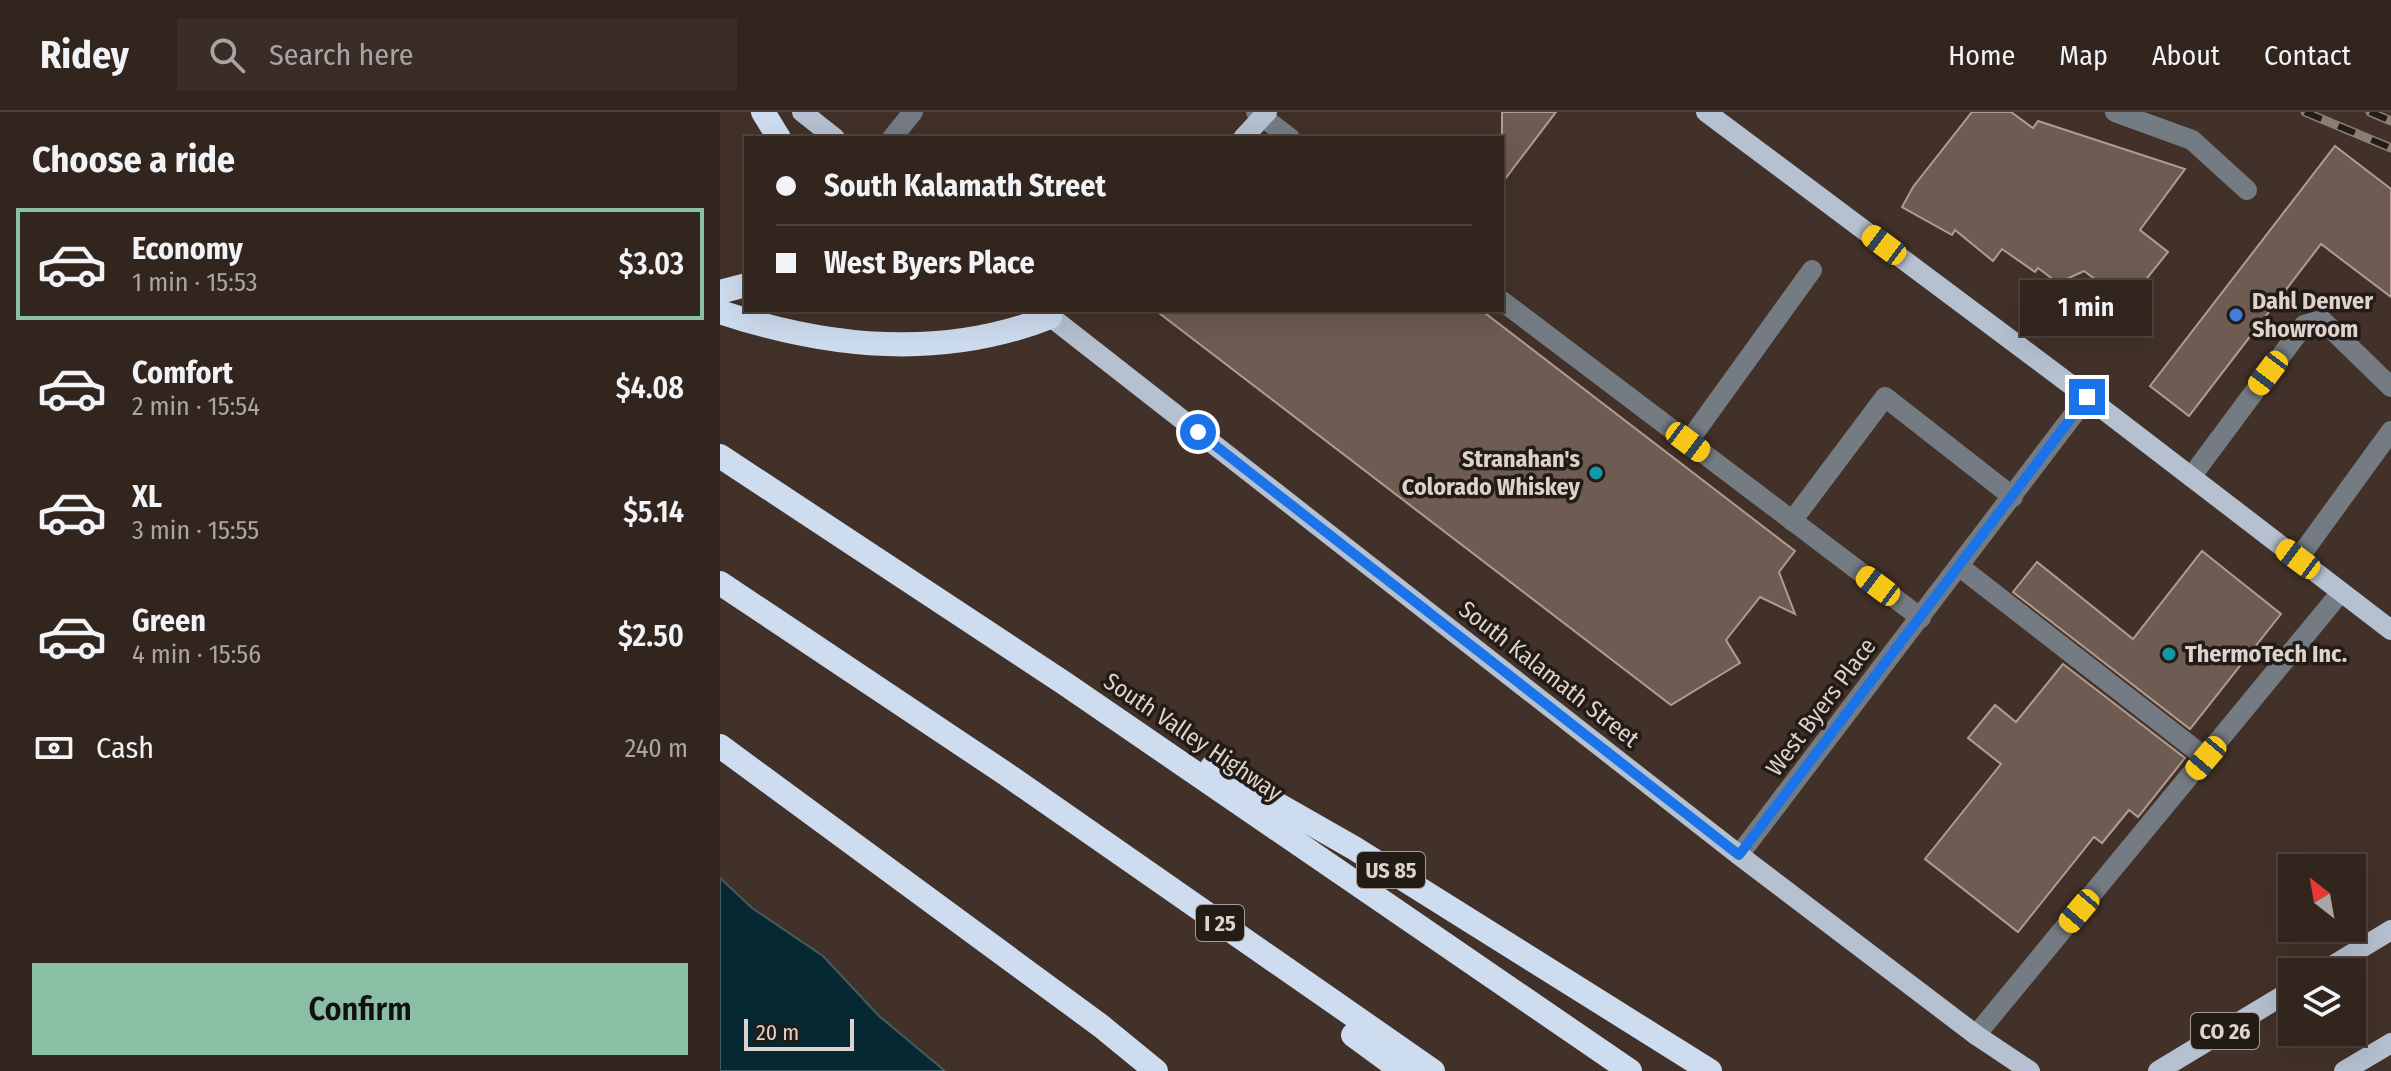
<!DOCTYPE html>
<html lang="en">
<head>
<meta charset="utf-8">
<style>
	:root { --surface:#32251e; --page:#3a2d27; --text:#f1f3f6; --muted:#a8a5a4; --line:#4d423c; --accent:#8abfa5 }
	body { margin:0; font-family:"Fira Sans Condensed",sans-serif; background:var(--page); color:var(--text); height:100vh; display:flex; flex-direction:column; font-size:30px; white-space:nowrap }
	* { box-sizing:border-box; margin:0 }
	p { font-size:26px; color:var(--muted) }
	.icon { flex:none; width:44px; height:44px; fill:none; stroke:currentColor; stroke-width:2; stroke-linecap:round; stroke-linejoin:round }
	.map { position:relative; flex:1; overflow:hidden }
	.sheet { display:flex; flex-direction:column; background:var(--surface); width:720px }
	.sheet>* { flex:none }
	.banner { position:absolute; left:24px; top:24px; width:760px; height:176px; border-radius:0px; box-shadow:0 8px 32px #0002,0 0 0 2px var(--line); display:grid; align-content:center; height:176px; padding:0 32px; background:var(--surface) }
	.needle { width:52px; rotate:329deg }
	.fabs { position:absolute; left:1558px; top:742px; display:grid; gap:16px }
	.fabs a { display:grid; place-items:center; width:88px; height:88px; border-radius:0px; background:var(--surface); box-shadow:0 8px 32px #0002,0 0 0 2px var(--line); font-size:40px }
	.scale { position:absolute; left:24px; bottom:20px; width:110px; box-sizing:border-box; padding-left:8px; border:4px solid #ddd2cc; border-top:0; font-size:22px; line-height:28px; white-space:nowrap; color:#ddd2cc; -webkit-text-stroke:6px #231b16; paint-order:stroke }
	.end { position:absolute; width:36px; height:36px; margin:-18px; border:10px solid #1a73e8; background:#fff; box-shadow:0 0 0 4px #fff }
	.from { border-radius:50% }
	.bubble { position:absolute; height:56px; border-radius:0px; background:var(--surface); box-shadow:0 8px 32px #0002,0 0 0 2px var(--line); font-size:26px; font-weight:600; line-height:56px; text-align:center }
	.car { position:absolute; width:24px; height:48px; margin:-24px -12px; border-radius:10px; box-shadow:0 0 6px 2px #0007; background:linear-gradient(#f5c518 24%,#345 0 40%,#f5c518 0 76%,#345 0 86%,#f5c518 0) }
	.banner b { display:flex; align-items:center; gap:28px; height:76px; font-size:30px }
	.banner b+b { border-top:2px solid var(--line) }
	.banner i { width:20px; height:20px; background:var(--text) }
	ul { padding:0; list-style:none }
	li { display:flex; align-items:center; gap:24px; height:112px; margin:0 16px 12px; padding:0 16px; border:4px solid transparent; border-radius:0px }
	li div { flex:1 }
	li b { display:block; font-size:30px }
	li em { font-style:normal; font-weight:600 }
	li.active { border-color:var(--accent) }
	li>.icon { width:72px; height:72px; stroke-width:1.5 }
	h2 { padding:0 32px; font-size:36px; line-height:96px }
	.pay { display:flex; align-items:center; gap:20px; height:88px; padding:0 32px; font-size:30px }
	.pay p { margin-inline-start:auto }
	.cta { display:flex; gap:16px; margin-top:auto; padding:16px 32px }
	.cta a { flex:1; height:92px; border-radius:0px; background:var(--accent); color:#111; font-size:32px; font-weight:600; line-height:92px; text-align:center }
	header { display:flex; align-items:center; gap:48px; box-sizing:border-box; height:112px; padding:0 40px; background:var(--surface); border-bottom:2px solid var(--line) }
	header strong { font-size:38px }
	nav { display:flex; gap:44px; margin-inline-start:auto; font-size:28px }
	.search { width:560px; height:72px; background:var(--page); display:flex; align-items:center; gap:20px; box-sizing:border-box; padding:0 28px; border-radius:0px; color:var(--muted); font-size:30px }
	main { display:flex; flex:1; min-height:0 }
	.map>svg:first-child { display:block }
	.water { fill:#062832; stroke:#465b60; stroke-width:2 }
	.building { fill:#6e5b51; stroke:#b29c91; stroke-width:2 }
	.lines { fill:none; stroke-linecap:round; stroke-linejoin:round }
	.minor { stroke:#757b83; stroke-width:20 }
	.major { stroke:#b5c0d0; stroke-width:20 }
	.highway { stroke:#cedcef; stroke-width:24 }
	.rail-casing { stroke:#8b7d75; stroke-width:9 }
	.rail { stroke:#231b16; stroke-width:6; stroke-dasharray:18; stroke-linecap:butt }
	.route { stroke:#1a73e8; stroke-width:10 }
	.shop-dot { fill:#3f7fe0; stroke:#231b16; stroke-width:3 }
	.culture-dot { fill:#0f9aa8; stroke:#231b16; stroke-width:3 }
	.labels { text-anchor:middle; stroke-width:7; stroke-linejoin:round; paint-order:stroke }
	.shield { fill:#231b16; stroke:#a59b95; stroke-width:2 }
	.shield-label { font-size:22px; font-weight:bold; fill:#ddd2cc }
	.poi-label { font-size:24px; font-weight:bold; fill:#ddd2cc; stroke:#231b16; text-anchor:start }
	.street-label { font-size:24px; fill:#ddd2cc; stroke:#231b16 }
</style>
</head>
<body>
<header>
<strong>Ridey</strong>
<div class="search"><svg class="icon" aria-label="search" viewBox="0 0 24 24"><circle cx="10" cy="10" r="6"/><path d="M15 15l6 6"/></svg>Search here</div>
<nav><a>Home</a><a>Map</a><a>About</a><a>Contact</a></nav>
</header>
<main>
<section class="sheet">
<h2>Choose a ride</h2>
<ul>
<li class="active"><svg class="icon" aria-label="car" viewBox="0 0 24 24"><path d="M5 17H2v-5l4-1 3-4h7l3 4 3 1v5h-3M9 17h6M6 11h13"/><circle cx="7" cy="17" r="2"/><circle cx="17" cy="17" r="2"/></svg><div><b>Economy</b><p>1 min · 15:53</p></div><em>$3.03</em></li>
<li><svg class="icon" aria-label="car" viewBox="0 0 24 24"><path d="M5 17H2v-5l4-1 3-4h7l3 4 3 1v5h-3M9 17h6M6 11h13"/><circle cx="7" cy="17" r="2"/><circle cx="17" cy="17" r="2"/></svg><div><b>Comfort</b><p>2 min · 15:54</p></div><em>$4.08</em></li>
<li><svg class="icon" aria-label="car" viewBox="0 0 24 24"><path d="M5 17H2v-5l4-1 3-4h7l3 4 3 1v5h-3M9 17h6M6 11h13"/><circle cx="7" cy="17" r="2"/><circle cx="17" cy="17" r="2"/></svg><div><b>XL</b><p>3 min · 15:55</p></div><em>$5.14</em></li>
<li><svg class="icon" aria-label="car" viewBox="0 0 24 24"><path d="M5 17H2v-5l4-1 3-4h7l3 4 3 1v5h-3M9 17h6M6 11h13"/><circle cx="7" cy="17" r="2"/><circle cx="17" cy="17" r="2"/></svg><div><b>Green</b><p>4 min · 15:56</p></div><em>$2.50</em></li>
</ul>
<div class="pay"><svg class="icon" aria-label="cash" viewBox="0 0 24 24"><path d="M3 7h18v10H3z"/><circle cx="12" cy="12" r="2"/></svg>Cash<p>240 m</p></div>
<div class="cta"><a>Confirm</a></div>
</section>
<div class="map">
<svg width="1671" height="959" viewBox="0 0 1671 959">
	<rect width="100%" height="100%" fill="#423128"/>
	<!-- water -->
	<polygon class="water" points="0,766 32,796 103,844 159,904 225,959 0,959"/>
	<!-- building -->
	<g class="building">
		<polygon points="782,0 836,0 782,71"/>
		<polygon points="1252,0 1291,0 1313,16 1318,9 1465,57 1420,118 1448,140 1407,191 1364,159 1338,171 1318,156 1315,160 1282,137 1273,149 1235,118 1232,123 1182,95 1193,75"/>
		<polygon points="1615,34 1671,77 1671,185 1601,132 1469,304 1430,274"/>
		<polygon points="435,198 761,198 1075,439 1059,460 1075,502 1040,485 1006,528 1020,551 951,593"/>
		<polygon points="1482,439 1561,502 1470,617 1293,480 1317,450 1413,527"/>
		<polygon points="1343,552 1465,646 1418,705 1409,698 1382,731 1374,725 1298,820 1205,747 1281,652 1248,626 1275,593 1296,610"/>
	</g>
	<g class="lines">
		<!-- minor -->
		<g class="minor">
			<polyline points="536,0 570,26"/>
			<polyline points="1395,0 1472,28 1527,78"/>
			<polyline points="172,26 193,0"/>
			<polyline points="782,189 1201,506"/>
			<polyline points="968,330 1092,158"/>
			<polyline points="1471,365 1584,213 1602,208 1671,275"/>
			<polyline points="1072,409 1165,285 1293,385"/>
			<polyline points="1578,447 1671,319"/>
			<polyline points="1240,455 1486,646"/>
			<polyline points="1019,743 1367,285"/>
			<polyline points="1256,923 1621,480"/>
		</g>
		<!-- major -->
		<g class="major">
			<polyline points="82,0 115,26"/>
			<polyline points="986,0 1367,285 1671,518"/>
			<polyline points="523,26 547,0"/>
			<polyline points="322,198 1019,743 1256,923 1310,959"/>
			<polyline points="1602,860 1671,818"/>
			<polyline points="1438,959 1572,878"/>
			<polyline points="1624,959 1671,931"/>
		</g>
		<!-- highway -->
		<g class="highway">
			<polyline points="43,0 59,26"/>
			<polyline points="0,180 26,173"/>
			<path d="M0,200c108,36 222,48 330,5"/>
			<polyline points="0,344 344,571 910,959"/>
			<polyline points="0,471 286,662 713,959"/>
			<polyline points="0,634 381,914 436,959"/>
			<polyline points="492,655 634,736 990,959"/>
			<polyline points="633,923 682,959"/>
		</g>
		<!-- rail casing -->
		<g class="rail-casing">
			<g id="rail">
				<polyline points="1585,0 1671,36"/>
				<polyline points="1650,0 1671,9"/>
			</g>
		</g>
		<!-- rail -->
		<use href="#rail" class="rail"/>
	</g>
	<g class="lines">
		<!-- route -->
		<polyline class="route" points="478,320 1019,743 1367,285"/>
	</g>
	<!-- markers -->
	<circle class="shop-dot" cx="1516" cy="203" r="8"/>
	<g class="culture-dot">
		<circle cx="876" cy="361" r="8"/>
		<circle cx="1449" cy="542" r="8"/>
	</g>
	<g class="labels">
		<!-- shield labels -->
		<g class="shield">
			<rect x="637" y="740" width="68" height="36" rx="6"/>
			<rect x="476" y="793" width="48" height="36" rx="6"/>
			<rect x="1471" y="901" width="68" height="36" rx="6"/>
		</g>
		<g class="shield-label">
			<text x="671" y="766">US 85</text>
			<text x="500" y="819">I 25</text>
			<text x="1505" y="927">CO 26</text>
		</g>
		<!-- poi labels -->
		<g class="poi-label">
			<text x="1532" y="197">Dahl Denver<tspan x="1532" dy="28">Showroom</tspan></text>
			<text x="860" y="355" text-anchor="end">Stranahan's<tspan x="860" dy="28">Colorado Whiskey</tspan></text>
			<text x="1465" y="550">ThermoTech Inc.</text>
		</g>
		<!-- street labels -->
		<g class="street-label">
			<text transform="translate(829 562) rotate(38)" y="8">South Kalamath Street</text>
			<text transform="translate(1101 595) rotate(-53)" y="8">West Byers Place</text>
			<text transform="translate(473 625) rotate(34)" y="8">South Valley Highway</text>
		</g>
	</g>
</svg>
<div class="fabs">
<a><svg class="needle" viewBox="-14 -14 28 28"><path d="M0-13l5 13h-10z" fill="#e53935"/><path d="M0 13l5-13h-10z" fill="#a8a5a4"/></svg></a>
<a><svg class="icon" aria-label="layers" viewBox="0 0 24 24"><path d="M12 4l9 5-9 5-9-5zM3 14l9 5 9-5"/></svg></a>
</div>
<div class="scale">20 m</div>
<i class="end from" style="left:478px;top:320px"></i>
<i class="end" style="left:1367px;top:285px"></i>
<div class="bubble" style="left:1300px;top:168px;width:132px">1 min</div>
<i class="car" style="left:1164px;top:133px;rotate:307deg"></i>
<i class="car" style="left:1548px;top:261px;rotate:217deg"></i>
<i class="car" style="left:968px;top:330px;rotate:127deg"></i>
<i class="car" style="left:1578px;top:447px;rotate:307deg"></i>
<i class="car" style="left:1158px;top:474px;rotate:307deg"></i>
<i class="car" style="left:1486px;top:646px;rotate:220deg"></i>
<i class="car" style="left:1359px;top:799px;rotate:220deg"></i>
<div class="banner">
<b><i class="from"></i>South Kalamath Street</b>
<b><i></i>West Byers Place</b>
</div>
</div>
</main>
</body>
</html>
